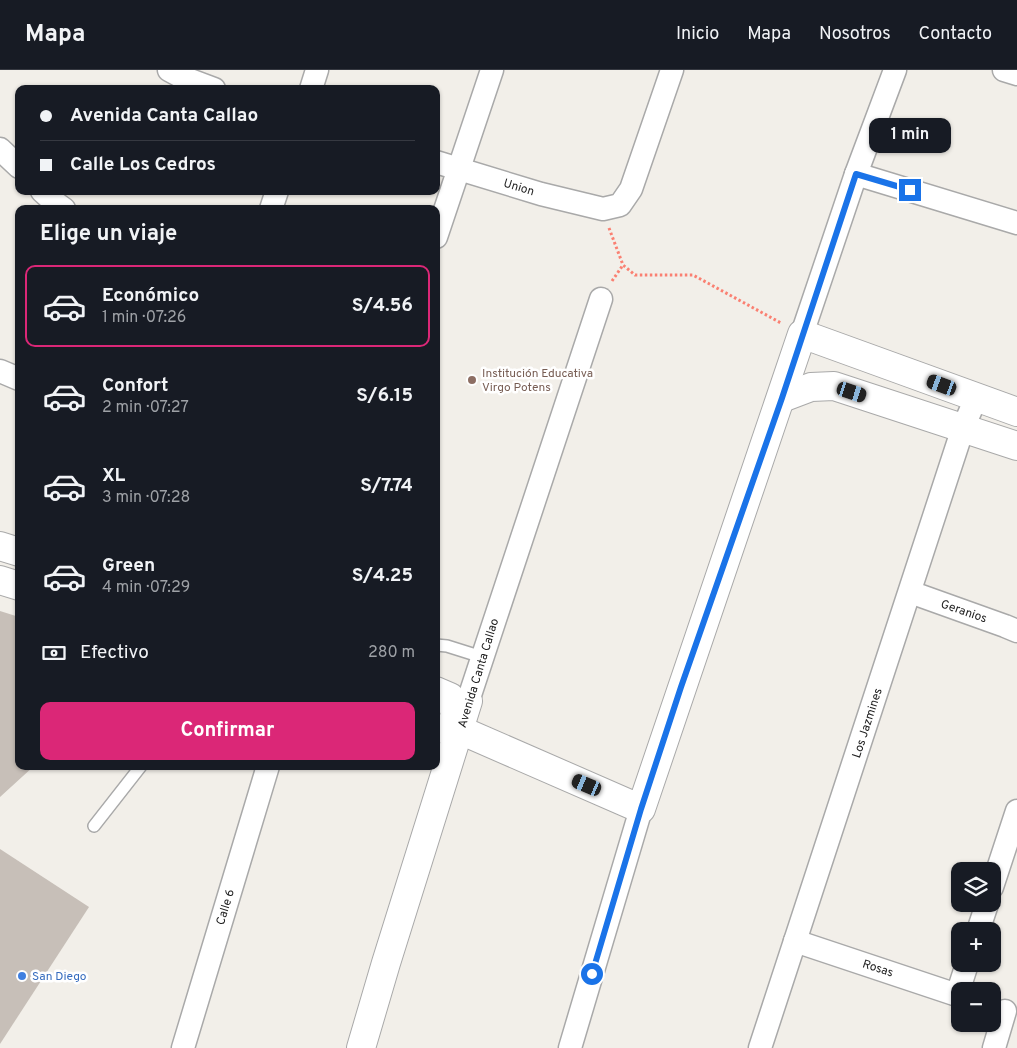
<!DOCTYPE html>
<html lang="es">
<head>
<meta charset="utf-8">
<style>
	:root { --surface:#171b24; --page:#242831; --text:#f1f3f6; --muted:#9ea1a6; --line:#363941; --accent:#db2777 }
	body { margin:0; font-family:Overpass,sans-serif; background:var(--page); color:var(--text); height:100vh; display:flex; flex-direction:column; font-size:19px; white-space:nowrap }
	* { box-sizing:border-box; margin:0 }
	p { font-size:16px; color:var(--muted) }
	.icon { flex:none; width:28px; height:28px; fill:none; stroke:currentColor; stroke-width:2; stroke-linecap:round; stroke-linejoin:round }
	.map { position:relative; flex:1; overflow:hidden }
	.drawer { position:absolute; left:15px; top:135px; width:425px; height:565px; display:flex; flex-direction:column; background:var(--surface); border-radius:10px; box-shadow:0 1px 4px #0004 }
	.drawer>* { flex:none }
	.banner { position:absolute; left:15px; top:15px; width:425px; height:110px; border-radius:10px; box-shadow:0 1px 4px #0004; display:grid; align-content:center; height:110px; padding:0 25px; background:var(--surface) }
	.buttons { position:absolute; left:951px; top:792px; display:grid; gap:10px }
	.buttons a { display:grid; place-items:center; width:50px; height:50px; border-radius:10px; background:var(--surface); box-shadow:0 1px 4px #0004; font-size:25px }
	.end { position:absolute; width:22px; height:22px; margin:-11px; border:6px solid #1a73e8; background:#fff; box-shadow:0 0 0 2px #fff }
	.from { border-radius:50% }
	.bubble { position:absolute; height:35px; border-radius:10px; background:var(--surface); box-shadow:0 1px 4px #0004; font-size:16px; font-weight:700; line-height:35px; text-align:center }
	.car { position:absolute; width:15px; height:30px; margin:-15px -8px; border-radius:6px; box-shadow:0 0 4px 1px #0007; background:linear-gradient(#222 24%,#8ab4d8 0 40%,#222 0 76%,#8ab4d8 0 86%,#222 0) }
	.banner b { display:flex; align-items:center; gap:18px; height:48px; font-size:19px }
	.banner b+b { border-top:1px solid var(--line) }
	.banner i { width:12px; height:12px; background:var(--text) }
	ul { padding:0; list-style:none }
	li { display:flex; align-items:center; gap:15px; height:82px; margin:0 10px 8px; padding:0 15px; border:2px solid transparent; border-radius:10px }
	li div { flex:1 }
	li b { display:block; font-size:19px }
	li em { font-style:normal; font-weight:700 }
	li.current { border-color:var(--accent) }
	li>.icon { width:45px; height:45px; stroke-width:1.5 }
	h2 { padding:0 25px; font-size:22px; line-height:60px }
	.pay { display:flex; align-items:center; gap:12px; height:55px; padding:0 25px; font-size:19px }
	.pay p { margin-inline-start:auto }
	.button { display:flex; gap:10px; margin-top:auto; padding:10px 25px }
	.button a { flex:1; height:58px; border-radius:10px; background:var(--accent); color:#fff; font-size:20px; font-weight:700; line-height:58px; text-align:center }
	header { display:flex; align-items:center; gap:30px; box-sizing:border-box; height:70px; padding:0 25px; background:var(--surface); border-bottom:1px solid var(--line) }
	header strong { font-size:24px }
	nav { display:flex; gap:28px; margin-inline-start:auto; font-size:18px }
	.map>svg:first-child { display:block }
	.building { fill:#c7bfb8 }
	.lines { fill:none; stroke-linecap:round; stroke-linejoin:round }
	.service-casing { stroke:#a9a9a9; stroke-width:14 }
	.minor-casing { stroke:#a9a9a9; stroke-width:25 }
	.tertiary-casing { stroke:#a9a9a9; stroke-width:30 }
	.path { stroke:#fa8072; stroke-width:3; stroke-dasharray:2.5 2.5; stroke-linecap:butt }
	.service { stroke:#fff; stroke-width:11 }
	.minor { stroke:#fff; stroke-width:22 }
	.tertiary { stroke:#fff; stroke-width:28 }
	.route { stroke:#1a73e8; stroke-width:6 }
	.education-dot { fill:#8d6e63; stroke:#fff; stroke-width:2 }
	.shop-dot { fill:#3f7fe0; stroke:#fff; stroke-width:2 }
	.labels { text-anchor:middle; stroke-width:5; stroke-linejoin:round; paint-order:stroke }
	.street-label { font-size:12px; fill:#222; stroke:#fff }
	.education-label { font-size:12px; fill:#785e54; stroke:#fff; text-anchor:start }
	.shop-label { font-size:12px; fill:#366cbe; stroke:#fff; text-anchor:start }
</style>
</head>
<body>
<header>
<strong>Mapa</strong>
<nav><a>Inicio</a><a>Mapa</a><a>Nosotros</a><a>Contacto</a></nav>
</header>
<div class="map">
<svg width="1017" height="978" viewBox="0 0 1017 978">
	<rect width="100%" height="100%" fill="#f2efe9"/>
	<!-- building -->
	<g class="building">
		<polygon points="0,541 19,547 19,696 34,696 0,727"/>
		<polygon points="0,779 89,837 0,974"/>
	</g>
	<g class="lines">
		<!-- service casing -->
		<g class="service-casing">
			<g id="service">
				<polyline points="436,575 447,576 482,587"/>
				<polyline points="94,756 141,696"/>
			</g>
		</g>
		<!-- minor casing -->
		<g class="minor-casing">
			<g id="minor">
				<polyline points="169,0 182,7 214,19"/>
				<polyline points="1004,0 1017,4"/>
				<polyline points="311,19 317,0"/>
				<polyline points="0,79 19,97"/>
				<polyline points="436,92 541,124 603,139 620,135 631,119 672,0"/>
				<polyline points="856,104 1017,153"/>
				<polyline points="42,121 53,131 64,139"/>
				<polyline points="271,139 277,121"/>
				<polyline points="436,167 492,0"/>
				<polyline points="802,264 856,104 895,0"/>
				<polyline points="0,301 19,309"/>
				<polyline points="910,522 1005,556 1017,561"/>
				<polyline points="468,631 601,229"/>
				<polyline points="992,817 1017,741"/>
				<polyline points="978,861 987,834"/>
				<polyline points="795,871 960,926"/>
				<polyline points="957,925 967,894"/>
				<polyline points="183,978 268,696"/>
				<polyline points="570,978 641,739"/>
				<polyline points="760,978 963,358 976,328"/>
				<polyline points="994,978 1005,941"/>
			</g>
		</g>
		<!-- tertiary casing -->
		<g class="tertiary-casing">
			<g id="tertiary">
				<polyline points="782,328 811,317 834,316 1017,376"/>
				<polyline points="0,476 19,482"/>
				<polyline points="0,510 19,516"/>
				<polyline points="436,621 450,627 460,660"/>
				<polyline points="436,658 460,660 641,739 802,264 1017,342"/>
				<polyline points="361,978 386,893 468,631"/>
			</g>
		</g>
		<!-- path -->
		<g class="path">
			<polyline points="609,158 623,195 635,205 693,205 781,253"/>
			<polyline points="612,211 623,195"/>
		</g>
		<!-- service -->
		<use href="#service" class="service"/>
		<!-- minor -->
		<use href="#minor" class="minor"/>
		<!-- tertiary -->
		<use href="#tertiary" class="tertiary"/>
	</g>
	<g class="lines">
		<!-- route -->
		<polyline class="route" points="592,904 641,739 681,617 782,328 856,104 910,120"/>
	</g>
	<!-- markers -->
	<circle class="education-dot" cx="472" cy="310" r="5"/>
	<circle class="shop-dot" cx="22" cy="906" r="5"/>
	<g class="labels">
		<!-- street labels -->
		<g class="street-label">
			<text transform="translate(519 117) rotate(17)" y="4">Union</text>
			<text transform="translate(964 541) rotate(19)" y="4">Geranios</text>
			<text transform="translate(478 603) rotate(-73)" y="4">Avenida Canta Callao</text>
			<text transform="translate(867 653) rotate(-72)" y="4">Los Jazmines</text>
			<text transform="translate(225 837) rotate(-73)" y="4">Calle 6</text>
			<text transform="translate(878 898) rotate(18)" y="4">Rosas</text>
		</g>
		<!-- education labels -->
		<g class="education-label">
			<text x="482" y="307">Institución Educativa<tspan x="482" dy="14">Virgo Potens</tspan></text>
		</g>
		<!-- shop labels -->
		<g class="shop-label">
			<text x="32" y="910">San Diego</text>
		</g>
	</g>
</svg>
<div class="buttons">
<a><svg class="icon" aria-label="layers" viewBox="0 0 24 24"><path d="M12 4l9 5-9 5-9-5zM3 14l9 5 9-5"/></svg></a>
<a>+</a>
<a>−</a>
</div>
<i class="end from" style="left:592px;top:904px"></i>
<i class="end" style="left:910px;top:120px"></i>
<div class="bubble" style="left:869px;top:48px;width:82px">1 min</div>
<i class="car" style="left:942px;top:315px;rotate:290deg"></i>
<i class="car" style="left:852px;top:322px;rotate:108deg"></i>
<i class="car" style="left:587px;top:715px;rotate:293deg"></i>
<div class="banner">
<b><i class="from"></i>Avenida Canta Callao</b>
<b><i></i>Calle Los Cedros</b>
</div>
<section class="drawer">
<h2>Elige un viaje</h2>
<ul>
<li class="current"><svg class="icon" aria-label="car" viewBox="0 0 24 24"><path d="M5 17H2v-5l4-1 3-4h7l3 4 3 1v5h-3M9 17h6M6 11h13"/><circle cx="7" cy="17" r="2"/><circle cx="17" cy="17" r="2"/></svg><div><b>Económico</b><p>1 min · 07:26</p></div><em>S/4.56</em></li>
<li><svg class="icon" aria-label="car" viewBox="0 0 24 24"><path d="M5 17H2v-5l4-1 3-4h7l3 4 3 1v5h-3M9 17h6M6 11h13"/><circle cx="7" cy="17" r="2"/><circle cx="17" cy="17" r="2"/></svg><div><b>Confort</b><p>2 min · 07:27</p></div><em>S/6.15</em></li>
<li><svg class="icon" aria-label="car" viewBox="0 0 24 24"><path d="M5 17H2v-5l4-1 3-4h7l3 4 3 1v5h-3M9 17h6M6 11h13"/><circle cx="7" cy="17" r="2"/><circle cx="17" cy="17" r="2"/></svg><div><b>XL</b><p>3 min · 07:28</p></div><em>S/7.74</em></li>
<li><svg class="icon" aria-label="car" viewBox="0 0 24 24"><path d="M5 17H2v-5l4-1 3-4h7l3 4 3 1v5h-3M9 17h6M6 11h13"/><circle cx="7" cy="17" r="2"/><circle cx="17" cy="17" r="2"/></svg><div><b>Green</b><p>4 min · 07:29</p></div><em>S/4.25</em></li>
</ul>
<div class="pay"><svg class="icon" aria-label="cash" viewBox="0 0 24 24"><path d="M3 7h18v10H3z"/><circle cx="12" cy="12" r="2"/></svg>Efectivo<p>280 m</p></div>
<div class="button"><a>Confirmar</a></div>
</section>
</div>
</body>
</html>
